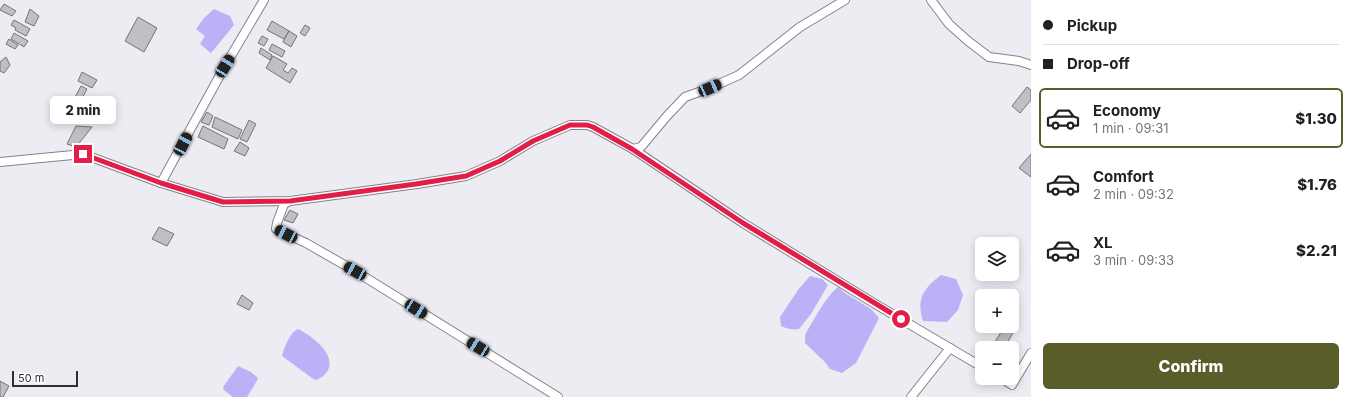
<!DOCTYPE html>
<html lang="en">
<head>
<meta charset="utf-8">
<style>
	:root { --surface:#fff; --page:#f2f2f2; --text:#202124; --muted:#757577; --line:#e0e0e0; --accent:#5a5d2a }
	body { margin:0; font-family:Inter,sans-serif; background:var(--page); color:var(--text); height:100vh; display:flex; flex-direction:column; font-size:15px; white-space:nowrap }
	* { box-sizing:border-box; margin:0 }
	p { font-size:13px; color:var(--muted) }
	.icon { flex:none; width:22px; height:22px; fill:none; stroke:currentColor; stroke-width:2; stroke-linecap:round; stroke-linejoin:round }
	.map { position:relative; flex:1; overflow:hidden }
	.details { display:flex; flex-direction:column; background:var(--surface); width:320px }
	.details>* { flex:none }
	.guide { display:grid; align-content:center; height:88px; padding:0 12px; background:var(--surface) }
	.buttons { position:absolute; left:975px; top:237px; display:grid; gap:8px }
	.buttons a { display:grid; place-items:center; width:44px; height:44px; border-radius:6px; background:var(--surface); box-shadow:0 2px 10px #0003; font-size:20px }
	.scale { position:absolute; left:12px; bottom:10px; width:66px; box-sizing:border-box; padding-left:4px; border:2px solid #302f32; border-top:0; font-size:11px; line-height:14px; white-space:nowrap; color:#302f32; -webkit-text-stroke:3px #fff; paint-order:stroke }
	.end { position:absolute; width:18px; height:18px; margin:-9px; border:5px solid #e11d48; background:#fff; box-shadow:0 0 0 2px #fff }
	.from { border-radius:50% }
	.bubble { position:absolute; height:28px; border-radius:6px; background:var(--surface); box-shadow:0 2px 10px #0003; font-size:13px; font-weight:800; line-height:28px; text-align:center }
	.car { position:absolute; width:12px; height:24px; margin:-12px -6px; border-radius:5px; box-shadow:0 0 3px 1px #0007; background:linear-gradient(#222 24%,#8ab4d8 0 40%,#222 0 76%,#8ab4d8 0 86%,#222 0) }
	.guide b { display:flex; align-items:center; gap:14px; height:38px; font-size:15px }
	.guide b+b { border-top:1px solid var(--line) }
	.guide i { width:10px; height:10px; background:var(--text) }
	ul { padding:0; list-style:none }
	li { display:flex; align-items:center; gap:12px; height:60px; margin:0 8px 6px; padding:0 4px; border:2px solid transparent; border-radius:6px }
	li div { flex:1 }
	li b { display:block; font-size:15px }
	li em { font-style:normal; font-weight:800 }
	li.on { border-color:var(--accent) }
	li>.icon { width:36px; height:36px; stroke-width:1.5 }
	.primary-button { display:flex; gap:8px; margin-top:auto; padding:8px 12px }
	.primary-button a { flex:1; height:46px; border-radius:6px; background:var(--accent); color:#fff; font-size:16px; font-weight:800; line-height:46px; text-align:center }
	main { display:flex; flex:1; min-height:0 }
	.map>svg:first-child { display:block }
	.water { fill:#bcb0f7 }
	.building { fill:#bfbfc6; stroke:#74747a }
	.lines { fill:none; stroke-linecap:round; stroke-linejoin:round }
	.street-casing { stroke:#84838a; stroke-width:10 }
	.street { stroke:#fff; stroke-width:8 }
	.route { stroke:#e11d48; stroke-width:5 }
</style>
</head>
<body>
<main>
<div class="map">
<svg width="1031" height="397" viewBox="0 0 1031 397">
	<rect width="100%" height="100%" fill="#edecf3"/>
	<!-- water -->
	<g class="water">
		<polygon points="214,9 230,16 234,25 211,53 200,44 205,36 196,29 204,18"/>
		<path d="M941,275l15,4 7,16 -5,15 -11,12 -24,-1c-7,-22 0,-32 18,-46z"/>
		<path d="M810,276l12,3 6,6 -17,29 -12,15c-7,1 -11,0 -18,-3l-1,-9 18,-27z"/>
		<path d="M838,287l7,6 26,16 8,9 -23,45 -14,10 -12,-4 -5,-7 -20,-19v-7l2,-5c9,-14 18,-34 31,-44z"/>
		<path d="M298,329c13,6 38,25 30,41 -3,6 -7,8 -13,10l-3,-2 -30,-22c2,-8 8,-24 16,-27z"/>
		<polygon points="238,366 251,372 257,377 258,379 247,397 233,397 224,390 223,387"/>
	</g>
	<!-- building -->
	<g class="building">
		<polygon points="4,4 16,11 12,16 0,10"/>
		<polygon points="30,9 39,16 34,26 25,22"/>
		<polygon points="138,17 157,28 144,52 125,41"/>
		<polygon points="14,20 30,29 26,36 15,30 16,28 11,25"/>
		<polygon points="272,21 289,31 284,39 267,30"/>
		<polygon points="305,25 310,28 305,36 300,33"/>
		<polygon points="289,31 297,36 291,47 283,42"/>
		<polygon points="14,33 28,41 24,47 11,39"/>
		<polygon points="262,36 268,39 264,46 258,43"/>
		<polygon points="9,39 18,45 15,49 6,44"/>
		<polygon points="272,44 285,51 282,57 269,50"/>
		<polygon points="261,48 272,55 270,60 259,53"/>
		<polygon points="273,56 287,64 283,70 288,73 292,68 297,71 290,83 266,68"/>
		<polygon points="6,57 10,65 4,73 0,71 0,62"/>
		<polygon points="82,72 97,80 92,88 78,81"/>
		<polygon points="81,86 87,89 78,106 72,103"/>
		<polygon points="1027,87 1031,90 1031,100 1020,113 1012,106"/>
		<polygon points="66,104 81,111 76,123 60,115"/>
		<polygon points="207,112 213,116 209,125 201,122"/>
		<polygon points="215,117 242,130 238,139 212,127"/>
		<polygon points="249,120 256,124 247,142 240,139"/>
		<polygon points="76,126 92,127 76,147 67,144"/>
		<polygon points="203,126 228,139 224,149 198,137"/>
		<polygon points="240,142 249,148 245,156 234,151"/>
		<polygon points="1031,154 1031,177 1019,168"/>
		<polygon points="290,210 298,214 293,223 284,220"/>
		<polygon points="159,227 174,234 167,246 152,239"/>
		<polygon points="242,295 253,303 249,310 237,304"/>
		<polygon points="1012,325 1016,328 1004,348 991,348 1005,326"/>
		<polygon points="0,381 9,386 3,397 0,397"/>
	</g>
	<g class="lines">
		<!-- street casing -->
		<g class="street-casing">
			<g id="street">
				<polyline points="931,0 949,24 968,41 989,57 1019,61 1031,65"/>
				<polyline points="633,149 743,223 877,305 982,367"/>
				<polyline points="0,162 83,154 161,183 223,202 290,201 417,184 466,176 500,161 533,141 570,125 587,125 593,127 633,149 641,147 667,116 685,97 710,88 739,75 800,27 845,0"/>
				<polyline points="161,183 225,66 264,0"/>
				<polyline points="290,201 284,204 277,223 276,229 306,243 355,271 558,397"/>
				<polyline points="1001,378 1012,385 1031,353"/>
				<polyline points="911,397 950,348"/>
			</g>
		</g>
		<!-- street -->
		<use href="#street" class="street"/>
	</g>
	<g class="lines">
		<!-- route -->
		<polyline class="route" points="83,154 161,183 223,202 290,201 416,184 466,176 500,161 533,141 570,125 587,125 593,127 632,149 743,223 901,319"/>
	</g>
</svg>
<div class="buttons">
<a><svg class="icon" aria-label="layers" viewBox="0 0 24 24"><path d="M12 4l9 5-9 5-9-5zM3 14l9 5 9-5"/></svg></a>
<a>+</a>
<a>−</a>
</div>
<div class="scale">50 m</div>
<i class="end from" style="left:901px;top:319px"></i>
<i class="end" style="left:83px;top:154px"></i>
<div class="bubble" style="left:50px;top:96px;width:66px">2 min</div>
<i class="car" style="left:225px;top:66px;rotate:32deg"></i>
<i class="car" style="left:710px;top:88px;rotate:66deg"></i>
<i class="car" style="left:183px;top:144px;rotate:28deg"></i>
<i class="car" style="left:286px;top:234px;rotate:297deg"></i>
<i class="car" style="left:355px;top:271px;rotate:299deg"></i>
<i class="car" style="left:416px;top:309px;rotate:122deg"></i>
<i class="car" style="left:478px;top:347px;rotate:301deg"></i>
</div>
<section class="details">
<div class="guide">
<b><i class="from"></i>Pickup</b>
<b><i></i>Drop-off</b>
</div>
<ul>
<li class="on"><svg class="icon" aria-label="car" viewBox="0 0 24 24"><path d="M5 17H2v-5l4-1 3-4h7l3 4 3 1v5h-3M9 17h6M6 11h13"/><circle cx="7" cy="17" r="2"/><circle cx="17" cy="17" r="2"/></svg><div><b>Economy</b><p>1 min · 09:31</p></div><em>$1.30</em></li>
<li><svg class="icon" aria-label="car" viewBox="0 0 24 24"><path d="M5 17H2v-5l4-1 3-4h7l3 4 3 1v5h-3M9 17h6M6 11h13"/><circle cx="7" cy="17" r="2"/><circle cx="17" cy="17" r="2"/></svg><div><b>Comfort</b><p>2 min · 09:32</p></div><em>$1.76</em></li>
<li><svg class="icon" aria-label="car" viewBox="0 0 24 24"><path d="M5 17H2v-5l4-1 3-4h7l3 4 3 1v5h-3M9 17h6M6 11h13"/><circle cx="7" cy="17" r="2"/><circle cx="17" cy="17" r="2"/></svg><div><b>XL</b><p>3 min · 09:33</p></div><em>$2.21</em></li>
</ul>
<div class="primary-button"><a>Confirm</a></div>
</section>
</main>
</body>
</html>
